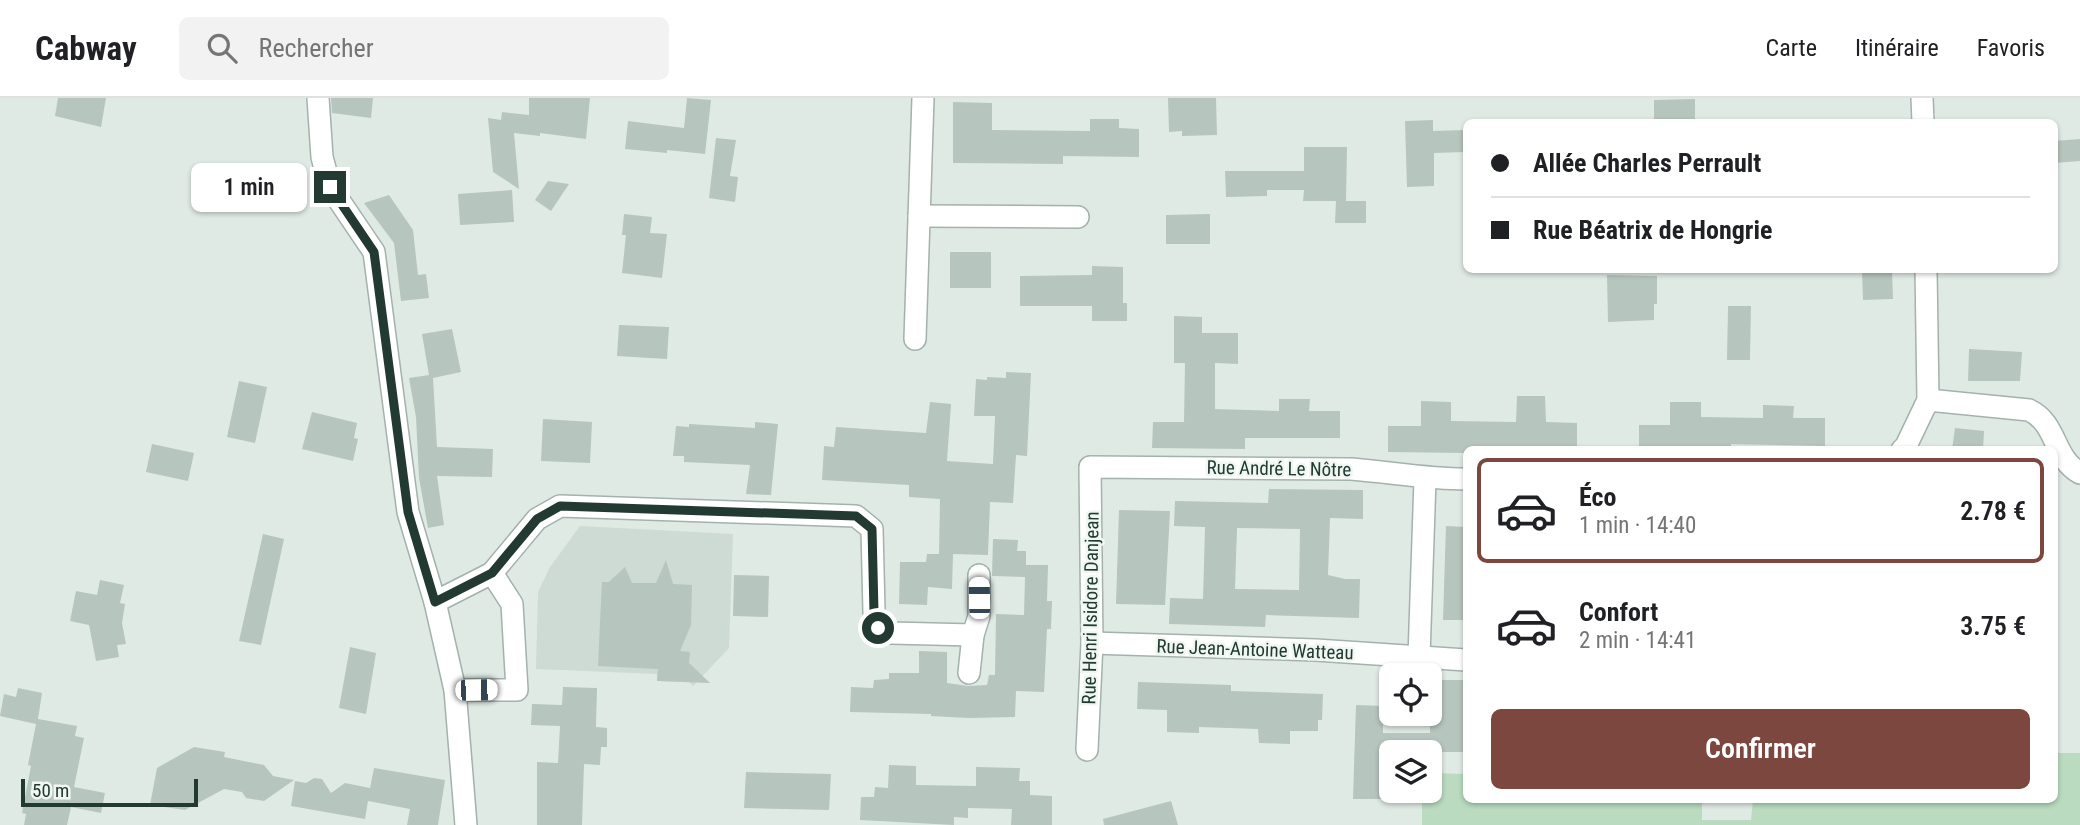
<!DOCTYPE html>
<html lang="fr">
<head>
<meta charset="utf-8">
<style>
	:root { --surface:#fff; --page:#f2f2f2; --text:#202124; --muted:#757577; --line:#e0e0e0; --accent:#7c473e }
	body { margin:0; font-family:"Roboto Condensed",sans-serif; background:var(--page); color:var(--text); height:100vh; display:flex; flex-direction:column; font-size:26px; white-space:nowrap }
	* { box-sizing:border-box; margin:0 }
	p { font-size:23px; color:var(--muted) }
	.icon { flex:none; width:38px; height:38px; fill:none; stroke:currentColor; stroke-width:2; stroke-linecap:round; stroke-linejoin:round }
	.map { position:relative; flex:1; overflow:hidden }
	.panel { position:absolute; left:1463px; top:348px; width:595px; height:357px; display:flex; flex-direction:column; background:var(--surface); border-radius:10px; box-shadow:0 2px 5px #0004 }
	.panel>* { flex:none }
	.top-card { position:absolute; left:1463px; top:21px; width:595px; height:154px; border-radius:10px; box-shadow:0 2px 5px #0004; display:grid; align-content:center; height:154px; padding:0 28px; background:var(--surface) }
	.controls { position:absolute; left:1379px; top:565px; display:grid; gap:14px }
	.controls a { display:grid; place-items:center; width:63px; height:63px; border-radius:10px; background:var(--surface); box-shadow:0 2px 5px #0004; font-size:35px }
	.scale { position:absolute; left:21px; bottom:18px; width:177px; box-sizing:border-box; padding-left:7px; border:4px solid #223a32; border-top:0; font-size:19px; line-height:24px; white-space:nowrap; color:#223a32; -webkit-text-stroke:5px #f0f7f3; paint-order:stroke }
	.end { position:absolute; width:32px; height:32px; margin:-16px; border:9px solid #223a32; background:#fff; box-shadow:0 0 0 4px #fff }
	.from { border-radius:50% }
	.bubble { position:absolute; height:49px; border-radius:10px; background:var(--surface); box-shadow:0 2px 5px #0004; font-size:23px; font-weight:600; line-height:49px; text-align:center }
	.car { position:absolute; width:21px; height:42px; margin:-21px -10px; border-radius:9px; box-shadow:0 0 5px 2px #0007; background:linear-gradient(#fff 24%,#345 0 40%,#fff 0 76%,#345 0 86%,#fff 0) }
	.top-card b { display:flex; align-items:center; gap:24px; height:66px; font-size:26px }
	.top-card b+b { border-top:2px solid var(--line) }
	.top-card i { width:18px; height:18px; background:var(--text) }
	ul { padding:12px 0 0; list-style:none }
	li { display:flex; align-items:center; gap:21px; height:105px; margin:0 14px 10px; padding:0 14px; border:4px solid transparent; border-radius:10px }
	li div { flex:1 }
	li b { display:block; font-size:26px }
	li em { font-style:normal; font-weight:600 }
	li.active { border-color:var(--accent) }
	li>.icon { width:63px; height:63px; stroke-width:1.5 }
	.action { display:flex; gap:14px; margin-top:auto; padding:14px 28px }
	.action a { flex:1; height:80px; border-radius:10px; background:var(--accent); color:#fff; font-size:28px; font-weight:600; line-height:80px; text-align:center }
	header { display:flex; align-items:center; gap:42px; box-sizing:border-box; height:98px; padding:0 35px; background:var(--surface); border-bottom:2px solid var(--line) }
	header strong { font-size:33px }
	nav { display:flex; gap:38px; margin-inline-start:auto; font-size:24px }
	.search { width:490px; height:63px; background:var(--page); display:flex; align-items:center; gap:18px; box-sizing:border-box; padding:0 24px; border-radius:10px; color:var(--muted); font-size:26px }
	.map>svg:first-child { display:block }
	.built { fill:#cedad4 }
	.green { fill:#badbc0 }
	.building { fill:#b6c5be; fill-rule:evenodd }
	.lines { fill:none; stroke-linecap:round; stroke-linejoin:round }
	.minor-casing { stroke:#a3b2ac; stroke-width:24 }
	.minor { stroke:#fff; stroke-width:21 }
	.route { stroke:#223a32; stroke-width:9 }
	.labels { text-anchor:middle; stroke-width:5; stroke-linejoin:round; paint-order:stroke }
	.street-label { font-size:19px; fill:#223a32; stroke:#f0f7f3 }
</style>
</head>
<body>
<header>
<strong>Cabway</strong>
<div class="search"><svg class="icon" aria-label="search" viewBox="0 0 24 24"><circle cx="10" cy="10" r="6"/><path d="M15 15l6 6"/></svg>Rechercher</div>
<nav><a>Carte</a><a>Itinéraire</a><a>Favoris</a></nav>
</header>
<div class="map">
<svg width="2080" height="727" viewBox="0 0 2080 727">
	<rect width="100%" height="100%" fill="#e0eae5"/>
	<!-- built -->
	<polygon class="built" points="580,428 733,436 729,550 693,588 689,584 657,583 657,576 536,571 538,494 550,469"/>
	<!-- green -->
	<polygon class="green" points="2055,655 2080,655 2080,727 1422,727 1422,693 1430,693 1430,675 1466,676 1466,702 1702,702 1702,722 1751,722 1753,702 2054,702"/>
	<!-- building -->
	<g class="building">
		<polygon points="58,0 106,0 101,29 55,18"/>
		<polygon points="331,0 373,0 371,20 332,15"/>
		<polygon points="529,0 590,0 586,41 540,35 540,38 514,35 519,91 493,74 488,20 501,22 502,14 529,17"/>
		<polygon points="687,0 711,2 705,56 667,52 667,55 625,51 628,23 684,30"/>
		<polygon points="1168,0 1216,0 1217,37 1182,38 1182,33 1169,34"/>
		<polygon points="1695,1 1695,24 1654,24 1654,2"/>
		<polygon points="953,4 992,5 992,32 1090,33 1090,21 1119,21 1119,30 1139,31 1139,59 1063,58 1063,66 953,65"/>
		<polygon points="1433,22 1433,33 1465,32 1465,54 1434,55 1434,88 1407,89 1405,23"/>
		<polygon points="716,40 736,42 730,78 738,79 735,104 709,100"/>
		<polygon points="2080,41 2080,63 2054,65 2054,43"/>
		<polygon points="1304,49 1347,49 1346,103 1303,103 1304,92 1267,92 1267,98 1226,99 1225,73 1304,73"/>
		<polygon points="548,83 569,86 551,113 535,102"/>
		<polygon points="512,92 514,124 460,127 458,96"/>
		<polygon points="389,97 413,132 418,177 426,176 429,200 401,203 394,145 364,105"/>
		<polygon points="1336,103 1366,103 1366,125 1335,125"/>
		<polygon points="624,116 652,119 650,135 667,136 662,180 622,175 626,137 622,137"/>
		<polygon points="1210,116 1210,146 1166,146 1166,117"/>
		<rect x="950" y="154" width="41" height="36"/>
		<polygon points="1092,168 1123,169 1123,205 1127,205 1127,223 1092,223 1092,208 1020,208 1020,178 1092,177"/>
		<polygon points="1862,172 1892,172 1893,201 1863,202"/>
		<polygon points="1607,177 1657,178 1657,206 1654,206 1654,222 1608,224"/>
		<polygon points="1728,208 1751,208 1750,262 1727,262"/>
		<polygon points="1174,218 1202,219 1202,235 1238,235 1238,266 1215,265 1215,311 1279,313 1279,301 1310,301 1309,313 1340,313 1340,340 1245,340 1245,351 1152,350 1153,324 1184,324 1185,265 1174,265"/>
		<polygon points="619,227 669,229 667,261 617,258"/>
		<polygon points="452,231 461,274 433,280 437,349 493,351 492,379 437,378 444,427 428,430 419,380 416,319 409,280 429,277 422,236"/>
		<polygon points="1969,251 2022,254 2020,283 1968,283"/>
		<polygon points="1006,274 1031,275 1027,358 1016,357 1013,405 990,404 988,457 953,456 952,491 928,489 927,507 899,506 900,464 926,464 927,456 939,456 940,401 909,399 909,387 822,382 824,348 834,349 836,329 926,335 930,304 951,306 947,363 993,366 995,318 974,318 976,281 987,282 987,279 1006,280"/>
		<polygon points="239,283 267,289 255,345 227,339"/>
		<polygon points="1517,298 1545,298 1546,324 1577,325 1577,351 1482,351 1466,352 1466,355 1388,354 1388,328 1421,328 1421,303 1451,304 1451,323 1516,324"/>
		<polygon points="1670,304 1701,304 1701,319 1763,320 1763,307 1794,308 1793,320 1825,320 1825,348 1731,346 1731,352 1639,352 1639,327 1670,327"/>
		<polygon points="312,314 357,325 354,340 358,341 353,363 302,351"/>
		<polygon points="543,321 592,324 590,365 541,363"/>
		<polygon points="755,324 778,326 771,397 746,396 750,367 684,364 684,358 673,358 676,328 689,329 689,326 755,330"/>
		<polygon points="1955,330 1984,333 1983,352 1952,352"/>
		<polygon points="152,346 194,355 188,383 146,374"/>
		<path d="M1269,391l94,1v29l-33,-1 -2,57 17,4h15l-1,39 -93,-3 -1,12 -96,-3 1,-26 33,1 2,-72 -31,-1 1,-25 93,2zM1237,430l63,1 -1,61 -64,-1z"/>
		<polygon points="1119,412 1170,413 1165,507 1116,506"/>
		<polygon points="1446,428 1466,429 1466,522 1443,522"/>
		<polygon points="263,436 284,441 261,547 239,543"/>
		<polygon points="993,441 1018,442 1017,453 1026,453 1026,467 1048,467 1047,503 1052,503 1051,531 1047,531 1044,594 1016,593 1015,619 969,620 931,618 931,616 850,614 851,589 873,590 874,582 889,581 889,575 919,575 919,553 947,554 947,585 968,588 987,587 989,577 995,577 996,516 1024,517 1025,479 992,478"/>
		<polygon points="666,462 673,486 692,487 691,527 680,553 690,554 689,565 710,585 657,583 658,571 598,568 602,484 609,484 625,469 632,485 656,485"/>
		<polygon points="734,477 769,478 768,519 733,518"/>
		<polygon points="100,482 124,487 120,505 125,506 122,525 126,546 117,547 119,559 96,563 89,527 70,523 76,493 97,497"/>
		<polygon points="350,549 376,555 366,616 339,610"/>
		<polygon points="1430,582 1466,582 1466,654 1391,654 1391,673 1382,672 1381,701 1353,701 1356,607 1383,608 1383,635 1430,635"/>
		<polygon points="1138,584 1231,587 1231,593 1323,596 1322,622 1318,622 1318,633 1290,633 1290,646 1259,645 1258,631 1199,629 1199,635 1167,634 1167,612 1137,611"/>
		<polygon points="563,589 597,590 596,629 607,630 607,649 601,649 600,667 584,666 582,727 537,727 537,664 558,665 560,628 531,627 532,606 562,607"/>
		<polygon points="18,590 42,595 38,621 77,628 75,638 84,640 74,689 105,695 101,715 71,709 67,727 24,727 26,716 22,715 31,668 28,667 36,626 0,618 4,596 16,599"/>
		<polygon points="194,649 225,654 224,659 264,667 273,678 294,682 264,703 246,700 242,694 224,691 185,712 150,707 157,670"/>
		<polygon points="889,667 916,668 916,687 976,688 976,669 1020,670 1019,683 1030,683 1030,697 1052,698 1052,727 1011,727 1012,711 968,710 968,720 954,719 954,727 860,722 861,699 874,699 875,689 888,690"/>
		<polygon points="374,670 445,682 438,727 407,727 410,711 368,703 365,721 291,708 295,683 306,685 314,680 322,681 331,695 345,685 370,690"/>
		<polygon points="746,674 831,676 829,712 744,710"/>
		<polygon points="1171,703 1178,727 1104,727 1103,721"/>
	</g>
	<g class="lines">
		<!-- minor casing -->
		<g class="minor-casing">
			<g id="minor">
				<polyline points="318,0 322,59 330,89 374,154 408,414 435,504 455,592 466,727"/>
				<polyline points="1922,0 1923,24"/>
				<polyline points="919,118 1078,119"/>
				<polyline points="915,241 923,0"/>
				<path d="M1928,302l101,10c29,14 23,47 51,63"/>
				<polyline points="1902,352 1906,348 1928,302 1926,172"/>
				<polyline points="435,504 492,475 537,421 560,408 856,418 872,431 874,514 878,530 891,535 973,537 969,575"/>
				<polyline points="973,537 979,518 979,477"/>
				<polyline points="1092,545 1316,552 1466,562"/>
				<polyline points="1419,559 1425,381"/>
				<polyline points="455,592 517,592 512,506 492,475"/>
				<path d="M1087,652l5,-107 -2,-176 261,2c39,3 75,10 115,10"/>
			</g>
		</g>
		<!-- minor -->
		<use href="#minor" class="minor"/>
	</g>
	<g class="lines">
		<!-- route -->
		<polyline class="route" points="330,89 374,154 408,414 435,504 492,475 537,421 560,408 856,418 872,431 874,514 878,530"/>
	</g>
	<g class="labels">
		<!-- street labels -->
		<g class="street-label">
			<text transform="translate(1279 370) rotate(1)" y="7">Rue André Le Nôtre</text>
			<text transform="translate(1090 510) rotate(-89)" y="7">Rue Henri Isidore Danjean</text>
			<text transform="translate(1255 551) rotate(2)" y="7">Rue Jean-Antoine Watteau</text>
		</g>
	</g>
</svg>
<div class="controls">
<a><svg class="icon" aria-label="locate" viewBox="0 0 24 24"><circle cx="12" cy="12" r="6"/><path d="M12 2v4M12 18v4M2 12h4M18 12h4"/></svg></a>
<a><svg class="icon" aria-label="layers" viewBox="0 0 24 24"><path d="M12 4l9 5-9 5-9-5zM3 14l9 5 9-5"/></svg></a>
</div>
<div class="scale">50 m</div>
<i class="end from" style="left:878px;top:530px"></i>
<i class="end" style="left:330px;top:89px"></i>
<div class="bubble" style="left:191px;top:65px;width:116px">1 min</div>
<i class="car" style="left:979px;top:500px;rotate:359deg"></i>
<i class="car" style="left:476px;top:592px;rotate:89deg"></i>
<div class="top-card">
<b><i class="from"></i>Allée Charles Perrault</b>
<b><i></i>Rue Béatrix de Hongrie</b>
</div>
<section class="panel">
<ul>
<li class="active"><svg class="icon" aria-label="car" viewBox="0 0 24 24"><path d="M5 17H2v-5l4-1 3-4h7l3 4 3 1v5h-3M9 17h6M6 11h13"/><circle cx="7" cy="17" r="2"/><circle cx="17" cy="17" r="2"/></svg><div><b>Éco</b><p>1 min · 14:40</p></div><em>2.78 €</em></li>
<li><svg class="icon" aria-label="car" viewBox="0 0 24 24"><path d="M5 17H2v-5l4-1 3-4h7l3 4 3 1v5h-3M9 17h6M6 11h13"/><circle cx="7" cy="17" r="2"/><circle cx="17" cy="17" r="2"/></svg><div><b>Confort</b><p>2 min · 14:41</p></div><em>3.75 €</em></li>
</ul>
<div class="action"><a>Confirmer</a></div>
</section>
</div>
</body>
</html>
